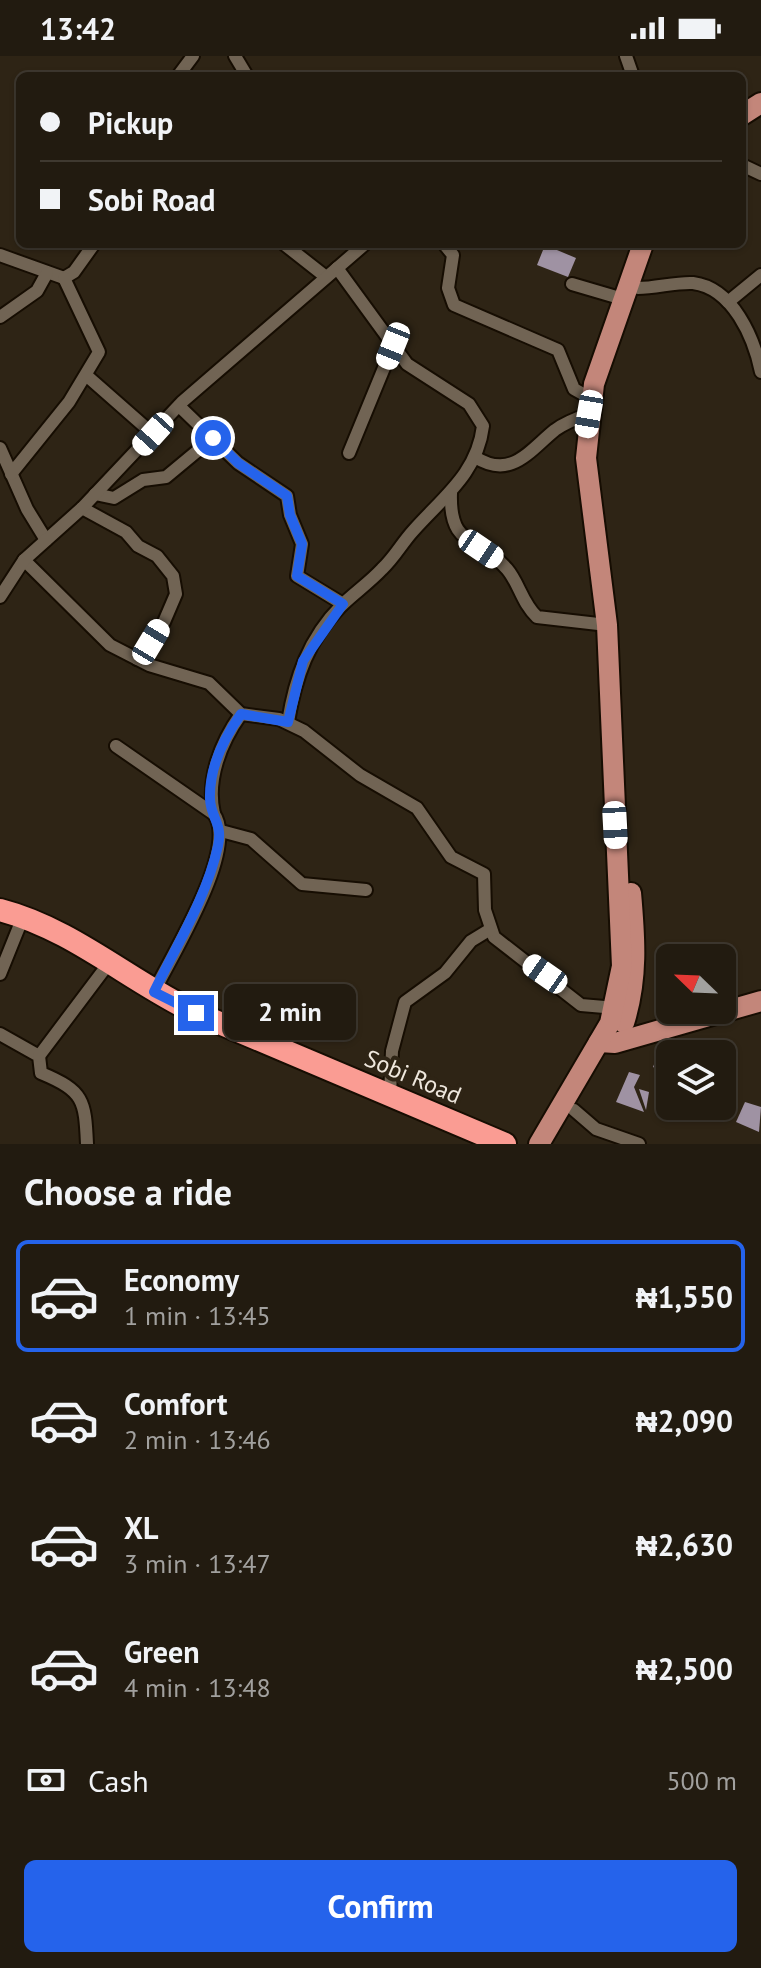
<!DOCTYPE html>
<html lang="en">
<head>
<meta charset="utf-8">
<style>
	:root { --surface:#221b10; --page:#2e281e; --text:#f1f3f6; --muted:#a2a19f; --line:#3f3930; --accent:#2563eb }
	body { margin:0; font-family:"PT Sans",sans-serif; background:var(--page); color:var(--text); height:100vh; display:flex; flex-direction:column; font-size:30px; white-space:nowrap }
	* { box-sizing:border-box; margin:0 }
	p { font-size:26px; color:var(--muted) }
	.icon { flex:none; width:44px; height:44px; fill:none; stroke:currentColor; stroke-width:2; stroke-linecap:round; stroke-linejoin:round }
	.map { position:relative; height:1088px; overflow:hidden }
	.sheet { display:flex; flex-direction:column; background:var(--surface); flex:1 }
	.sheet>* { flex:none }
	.top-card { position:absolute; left:16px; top:16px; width:730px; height:176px; border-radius:12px; box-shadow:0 2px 6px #0004,0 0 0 2px var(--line); display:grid; align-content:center; height:176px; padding:0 24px; background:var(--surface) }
	.needle { width:52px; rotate:293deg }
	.controls { position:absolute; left:656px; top:888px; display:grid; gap:16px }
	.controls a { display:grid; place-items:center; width:80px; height:80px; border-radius:12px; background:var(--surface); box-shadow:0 2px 6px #0004,0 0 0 2px var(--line); font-size:40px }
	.end { position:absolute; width:36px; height:36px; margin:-18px; border:10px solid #2563eb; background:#fff; box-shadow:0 0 0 4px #fff }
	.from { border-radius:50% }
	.bubble { position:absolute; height:56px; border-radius:12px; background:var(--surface); box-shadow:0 2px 6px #0004,0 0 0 2px var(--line); font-size:26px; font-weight:700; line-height:56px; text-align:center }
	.car { position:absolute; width:24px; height:48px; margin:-24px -12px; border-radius:10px; box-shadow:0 0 6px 2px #0007; background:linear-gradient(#fff 24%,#345 0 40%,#fff 0 76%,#345 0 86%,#fff 0) }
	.top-card b { display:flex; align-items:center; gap:28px; height:76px; font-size:30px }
	.top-card b+b { border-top:2px solid var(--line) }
	.top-card i { width:20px; height:20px; background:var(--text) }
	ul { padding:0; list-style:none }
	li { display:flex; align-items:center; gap:24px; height:112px; margin:0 16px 12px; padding:0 8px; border:4px solid transparent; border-radius:12px }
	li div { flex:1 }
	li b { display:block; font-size:30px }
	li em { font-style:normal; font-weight:700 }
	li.selected { border-color:var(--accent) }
	li>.icon { width:72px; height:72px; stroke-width:1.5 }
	h2 { padding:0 24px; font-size:36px; line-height:96px }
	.pay { display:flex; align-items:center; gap:20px; height:88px; padding:0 24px; font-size:30px }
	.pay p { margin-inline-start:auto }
	.cta { display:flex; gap:16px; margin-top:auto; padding:16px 24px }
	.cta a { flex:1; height:92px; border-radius:12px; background:var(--accent); color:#fff; font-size:32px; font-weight:700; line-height:92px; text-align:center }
	.status { display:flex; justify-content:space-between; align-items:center; height:56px; padding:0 40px; background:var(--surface); direction:ltr }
	.status svg { height:22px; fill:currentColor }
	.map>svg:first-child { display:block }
	.building { fill:#9f92a3 }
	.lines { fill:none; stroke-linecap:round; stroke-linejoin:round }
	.street-casing { stroke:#160d02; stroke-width:16 }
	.primary-casing { stroke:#160d02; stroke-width:24 }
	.highway-casing { stroke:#160d02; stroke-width:26 }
	.street { stroke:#716454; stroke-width:12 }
	.primary { stroke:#c3867a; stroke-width:20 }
	.highway { stroke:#fa9c93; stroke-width:22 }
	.route { stroke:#2563eb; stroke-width:10 }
	.labels { text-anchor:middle; stroke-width:8; stroke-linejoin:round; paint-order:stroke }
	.street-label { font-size:24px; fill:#efe8de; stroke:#2e2415 }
</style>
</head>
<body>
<div class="status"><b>13:42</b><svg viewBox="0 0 49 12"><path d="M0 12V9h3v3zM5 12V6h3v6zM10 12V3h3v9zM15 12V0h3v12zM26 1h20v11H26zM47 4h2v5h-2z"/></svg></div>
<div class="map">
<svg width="761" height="1088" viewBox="0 0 761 1088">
	<rect width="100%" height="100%" fill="#2e2415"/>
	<!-- building -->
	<g class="building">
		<polygon points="545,189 576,202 568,221 537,209"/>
		<polygon points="658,999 667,1005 663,1016 653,1011"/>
		<polygon points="629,1016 640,1019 634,1031 644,1056 616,1046"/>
		<polygon points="639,1033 649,1036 646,1054"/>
		<polygon points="745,1046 761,1051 759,1076 736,1066"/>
	</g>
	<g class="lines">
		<!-- street casing -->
		<g class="street-casing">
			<g id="street">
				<polyline points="235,0 247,20"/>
				<polyline points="626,0 633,20"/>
				<polyline points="178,20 193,0"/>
				<polyline points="742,109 761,118"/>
				<polyline points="284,188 326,221"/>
				<polyline points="444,188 453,199 448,232 454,249 558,294 574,333 592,343"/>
				<polyline points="0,199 64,222 74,216 94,188"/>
				<polyline points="572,228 623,243"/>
				<path d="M638,232c18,0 38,-6 55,-5 40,5 61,55 68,89"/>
				<polyline points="728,246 761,219"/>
				<polyline points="0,261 37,235 47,217"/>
				<polyline points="87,320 153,378"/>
				<polyline points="179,350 238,407 287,440 290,459 302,488 297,520 343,548"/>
				<polyline points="0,392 27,453 46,484"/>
				<polyline points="349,397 393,290"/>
				<path d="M475,401c36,23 54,-6 80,-27 11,-8 22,-12 34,-16"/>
				<polyline points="11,418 69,346 99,296 64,222"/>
				<path d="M451,437c-2,56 27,42 56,76 12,14 15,34 30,48l70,8"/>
				<polyline points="95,438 114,442 143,424 166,421 213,382"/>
				<polyline points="82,452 126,476 138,490 157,500 173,520 176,538 164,566 137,603"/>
				<polyline points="24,504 110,589 149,609 209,627 241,658 279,663 304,675 360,719 417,752 451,801 484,818 485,854 494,881 581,949 616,952"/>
				<polyline points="0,541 24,504 82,452 182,346 365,188"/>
				<path d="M288,666c7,-44 21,-84 53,-116 13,-13 28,-23 41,-37 12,-11 20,-26 31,-38 30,-34 64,-57 70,-105l-14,-22 -62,-40 -70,-96"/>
				<path d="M116,690l98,68c25,35 -43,142 -60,178"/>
				<path d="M214,758c-8,-35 7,-72 27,-100"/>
				<polyline points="221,775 251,783 302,828 366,834"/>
				<polyline points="0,918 23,861"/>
				<path d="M0,978l39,22 2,17c43,18 44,27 46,71"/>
				<polyline points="39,1000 109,907"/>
				<polyline points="390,1039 392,995 405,946 445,917 471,885 489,874"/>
				<polyline points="574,1054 596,1073 639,1088"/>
			</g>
		</g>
		<!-- primary casing -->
		<g class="primary-casing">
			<g id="primary">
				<polyline points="742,59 761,47"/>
				<path d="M624,967c14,-44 11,-85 7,-130"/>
				<polyline points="599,986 615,987 761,945"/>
				<polyline points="539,1088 610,967 622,910 607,569 586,402 594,328 643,188"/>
			</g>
		</g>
		<!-- highway casing -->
		<g class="highway-casing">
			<path id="highway" d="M0,854c73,19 129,71 196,103l309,131"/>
		</g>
		<!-- street -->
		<use href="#street" class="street"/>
		<!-- primary -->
		<use href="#primary" class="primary"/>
		<!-- highway -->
		<use href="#highway" class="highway"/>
	</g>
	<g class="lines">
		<!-- route -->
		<path class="route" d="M196,957l-42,-21c23,-48 52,-93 64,-146 5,-23 -7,-27 -8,-47 -1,-30 14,-61 31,-85l47,8 15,-61 40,-57 -46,-28 5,-32 -12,-29 -3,-19 -49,-33 -25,-25"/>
	</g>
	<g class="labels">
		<!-- street labels -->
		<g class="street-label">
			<text transform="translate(413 1021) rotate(23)" y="8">Sobi Road</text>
		</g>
	</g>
</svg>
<div class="controls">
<a><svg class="needle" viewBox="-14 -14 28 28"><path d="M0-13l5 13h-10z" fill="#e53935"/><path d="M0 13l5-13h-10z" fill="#a2a19f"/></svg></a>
<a><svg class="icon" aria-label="layers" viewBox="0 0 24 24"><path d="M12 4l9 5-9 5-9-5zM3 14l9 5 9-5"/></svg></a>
</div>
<i class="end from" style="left:213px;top:382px"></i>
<i class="end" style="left:196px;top:957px"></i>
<div class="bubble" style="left:224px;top:928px;width:132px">2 min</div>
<i class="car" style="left:393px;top:290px;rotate:202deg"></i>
<i class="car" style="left:589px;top:358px;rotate:190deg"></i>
<i class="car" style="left:153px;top:378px;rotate:222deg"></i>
<i class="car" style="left:481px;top:493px;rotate:124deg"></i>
<i class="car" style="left:151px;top:586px;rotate:31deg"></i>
<i class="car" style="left:615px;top:769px;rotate:177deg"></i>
<i class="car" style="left:545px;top:918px;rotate:305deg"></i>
<div class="top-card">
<b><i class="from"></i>Pickup</b>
<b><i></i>Sobi Road</b>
</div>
</div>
<section class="sheet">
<h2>Choose a ride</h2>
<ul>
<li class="selected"><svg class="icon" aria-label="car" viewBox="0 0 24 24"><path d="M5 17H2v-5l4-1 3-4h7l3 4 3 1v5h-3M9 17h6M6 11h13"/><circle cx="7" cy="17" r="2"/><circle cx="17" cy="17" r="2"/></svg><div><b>Economy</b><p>1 min · 13:45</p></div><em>₦1,550</em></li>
<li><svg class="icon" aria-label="car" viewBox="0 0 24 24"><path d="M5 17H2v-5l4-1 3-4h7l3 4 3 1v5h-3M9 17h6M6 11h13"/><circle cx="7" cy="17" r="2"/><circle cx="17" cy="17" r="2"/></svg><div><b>Comfort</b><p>2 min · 13:46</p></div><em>₦2,090</em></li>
<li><svg class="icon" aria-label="car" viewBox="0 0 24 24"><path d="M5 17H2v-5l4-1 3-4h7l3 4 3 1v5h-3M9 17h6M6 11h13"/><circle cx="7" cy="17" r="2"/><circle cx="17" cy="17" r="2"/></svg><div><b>XL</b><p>3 min · 13:47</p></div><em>₦2,630</em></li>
<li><svg class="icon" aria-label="car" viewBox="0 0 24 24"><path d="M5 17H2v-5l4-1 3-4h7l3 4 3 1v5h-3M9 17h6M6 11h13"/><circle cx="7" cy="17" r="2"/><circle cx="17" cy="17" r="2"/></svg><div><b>Green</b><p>4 min · 13:48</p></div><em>₦2,500</em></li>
</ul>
<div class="pay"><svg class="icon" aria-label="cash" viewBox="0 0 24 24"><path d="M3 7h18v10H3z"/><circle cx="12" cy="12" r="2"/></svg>Cash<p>500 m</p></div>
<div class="cta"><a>Confirm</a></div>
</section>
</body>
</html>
